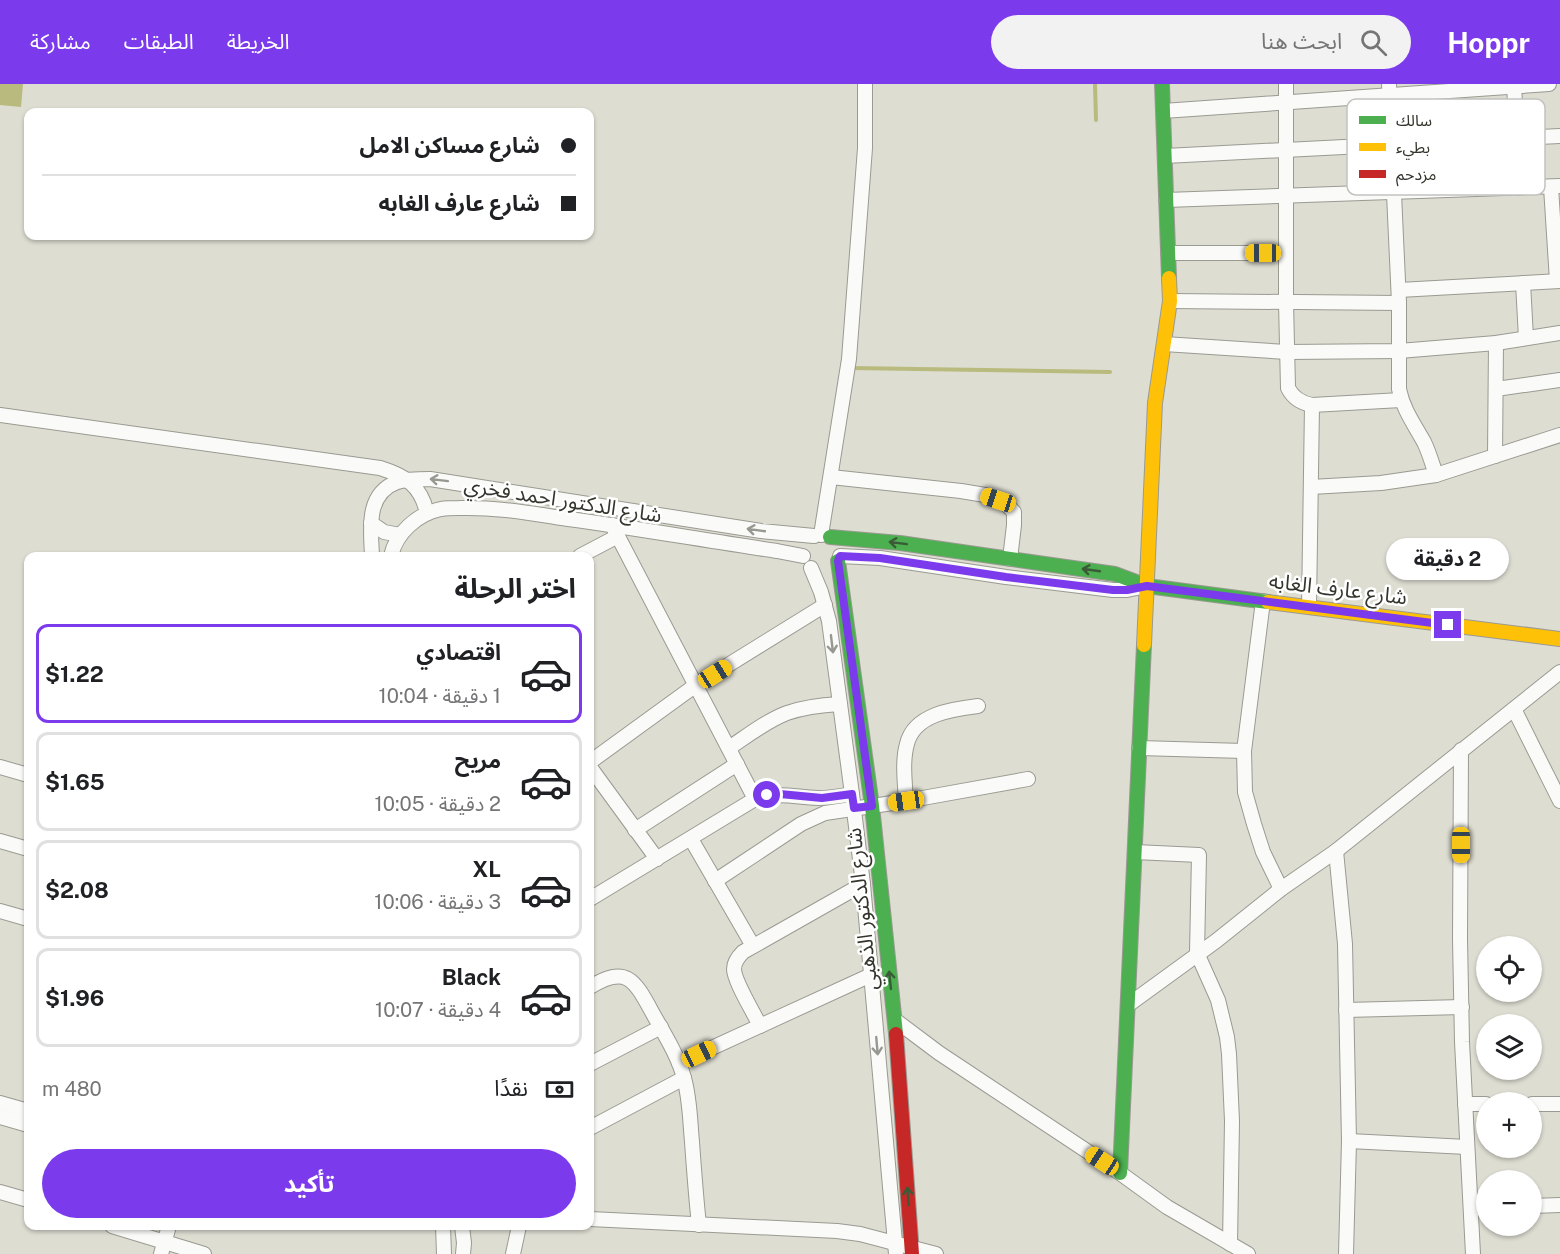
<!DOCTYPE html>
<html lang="ar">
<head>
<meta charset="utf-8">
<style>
	:root { --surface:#fff; --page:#f2f2f2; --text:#202124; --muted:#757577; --line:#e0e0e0; --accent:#7c3aed }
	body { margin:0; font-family:"Public Sans","Noto Sans Arabic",sans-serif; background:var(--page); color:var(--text); direction:rtl; height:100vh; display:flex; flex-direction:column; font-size:22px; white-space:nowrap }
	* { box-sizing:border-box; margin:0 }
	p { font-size:20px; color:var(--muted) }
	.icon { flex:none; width:33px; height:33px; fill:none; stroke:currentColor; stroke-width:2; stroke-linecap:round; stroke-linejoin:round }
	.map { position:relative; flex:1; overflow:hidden; direction:ltr }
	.side { position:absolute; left:24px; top:468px; width:570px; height:678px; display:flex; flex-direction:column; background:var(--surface); border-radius:12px; box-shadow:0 2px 4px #0004; direction:rtl }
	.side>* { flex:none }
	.banner { position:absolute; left:24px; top:24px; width:570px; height:132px; border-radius:12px; box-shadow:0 2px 4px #0004; direction:rtl; display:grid; align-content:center; height:132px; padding:0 18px; background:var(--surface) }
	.buttons { position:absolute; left:1476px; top:852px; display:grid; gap:12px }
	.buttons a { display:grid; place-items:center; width:66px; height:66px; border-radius:50%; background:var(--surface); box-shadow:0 2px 4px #0004; font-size:30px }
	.end { position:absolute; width:27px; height:27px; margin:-14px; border:8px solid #7c3aed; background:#fff; box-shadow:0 0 0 3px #fff }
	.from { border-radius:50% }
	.bubble { position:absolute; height:42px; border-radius:21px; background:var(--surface); box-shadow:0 2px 4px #0004; font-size:20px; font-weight:700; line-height:42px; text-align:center; direction:rtl }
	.car { position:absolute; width:18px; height:36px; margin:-18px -9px; border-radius:8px; box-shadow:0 0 4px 2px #0007; background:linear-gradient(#f5c518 24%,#345 0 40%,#f5c518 0 76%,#345 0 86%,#f5c518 0) }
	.banner b { display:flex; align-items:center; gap:21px; height:57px; font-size:22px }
	.banner b+b { border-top:2px solid var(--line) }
	.banner i { width:15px; height:15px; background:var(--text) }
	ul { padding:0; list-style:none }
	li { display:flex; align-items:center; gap:18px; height:99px; margin:0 12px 9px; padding:0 6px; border:3px solid var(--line); border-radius:12px }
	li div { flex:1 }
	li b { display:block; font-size:22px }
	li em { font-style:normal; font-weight:700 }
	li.current { border-color:var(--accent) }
	li>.icon { width:54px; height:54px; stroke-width:1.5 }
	h2 { padding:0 18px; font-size:27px; line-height:72px }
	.pay { display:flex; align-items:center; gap:15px; height:66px; padding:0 18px; font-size:22px }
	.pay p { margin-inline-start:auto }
	.button { display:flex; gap:12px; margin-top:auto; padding:12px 18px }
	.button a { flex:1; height:69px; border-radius:36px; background:var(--accent); color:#fff; font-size:24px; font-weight:700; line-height:69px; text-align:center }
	header { display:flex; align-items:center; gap:36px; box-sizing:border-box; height:84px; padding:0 30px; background:var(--accent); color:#fff }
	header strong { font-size:28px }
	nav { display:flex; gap:33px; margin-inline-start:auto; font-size:21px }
	.search { width:420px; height:54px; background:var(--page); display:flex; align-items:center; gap:15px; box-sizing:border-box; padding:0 21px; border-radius:33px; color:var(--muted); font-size:22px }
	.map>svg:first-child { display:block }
	.water { fill:#b9ba7d }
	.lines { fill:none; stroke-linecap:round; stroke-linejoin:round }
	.stream { stroke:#b9ba7d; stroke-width:4 }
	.street-casing { stroke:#9a9a92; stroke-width:16 }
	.fast-casing { stroke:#9a9a92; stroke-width:16 }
	.slow-casing { stroke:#9a9a92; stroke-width:16 }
	.jam-casing { stroke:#9a9a92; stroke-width:16 }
	.street { stroke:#fafaf8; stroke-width:14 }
	.fast { stroke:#4caf50; stroke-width:14 }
	.slow { stroke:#ffc107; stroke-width:14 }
	.jam { stroke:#c62828; stroke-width:14 }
	.oneway { stroke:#979892 }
	.oneway2 { stroke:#3b5a37 }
	.route { stroke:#7c3aed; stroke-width:8 }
	.labels { text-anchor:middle; stroke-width:5; stroke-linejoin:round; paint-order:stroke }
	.street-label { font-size:21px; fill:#34352c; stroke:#fff }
	.key { fill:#fff; stroke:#c2c2c0; stroke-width:1.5 }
	.key-label { font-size:16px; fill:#34352c }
</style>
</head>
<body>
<header>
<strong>Hoppr</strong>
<div class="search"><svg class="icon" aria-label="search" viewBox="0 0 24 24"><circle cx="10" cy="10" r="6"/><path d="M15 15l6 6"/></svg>ابحث هنا</div>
<nav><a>الخريطة</a><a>الطبقات</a><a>مشاركة</a></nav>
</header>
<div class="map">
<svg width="1560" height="1170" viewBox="0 0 1560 1170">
	<rect width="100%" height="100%" fill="#ddddd2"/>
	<!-- water -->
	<polygon class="water" points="0,0 23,0 21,23 0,21"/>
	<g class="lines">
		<!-- stream -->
		<g class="stream">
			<polyline points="1095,0 1096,36"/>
			<polyline points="850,284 1110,288"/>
		</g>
		<!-- street casing -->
		<g class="street-casing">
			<g id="street">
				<path d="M1286,0v218l2,86c5,10 13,15 24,17l89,-5"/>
				<path d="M1389,0l10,219v86c4,20 15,35 25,53 5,10 8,21 12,33"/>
				<polyline points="1514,0 1519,104"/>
				<polyline points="1163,27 1549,0"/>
				<polyline points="1165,72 1560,52"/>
				<polyline points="1551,103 1557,197"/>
				<polyline points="1166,116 1560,102"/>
				<polyline points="1168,169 1286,169"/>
				<polyline points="1523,199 1526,254"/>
				<polyline points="1399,206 1560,197"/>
				<polyline points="1170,217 1399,219"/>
				<polyline points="1164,260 1287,268 1399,267 1496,259 1560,249"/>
				<polyline points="1496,305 1560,296"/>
				<path d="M0,331l380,53c26,8 41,18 47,45"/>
				<polyline points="1495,372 1496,259"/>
				<polyline points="831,393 961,407 985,411 1006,420 1014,428 1014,441 1010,475"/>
				<polyline points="1311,403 1381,399 1436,391 1560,351"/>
				<polyline points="371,439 384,448 400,451"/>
				<polyline points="612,441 755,715"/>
				<polyline points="821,451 849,275 865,64 865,0"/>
				<path d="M372,472c-1,-26 -7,-62 25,-74 10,-3 23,-3 33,-3l331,52 53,5"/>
				<path d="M391,472c5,-23 26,-42 50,-47 6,-1 12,-1 18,-1 33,-1 64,4 96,9 74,10 148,23 222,34l26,5"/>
				<polyline points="580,472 618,452"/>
				<polyline points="840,472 880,474 1006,493 1113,506 1127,506 1147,502"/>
				<polyline points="811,484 821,508 829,537 852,710 863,800 896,1170"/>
				<polyline points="1263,517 1244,667 1245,708 1254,740 1263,768 1281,805"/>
				<polyline points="1309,523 1312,321"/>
				<polyline points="1514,625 1560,717"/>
				<path d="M729,664c18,-12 37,-27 58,-35 17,-6 35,-8 53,-9"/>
				<polyline points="1139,664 1244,667"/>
				<polyline points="1461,666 1460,855 1462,958 1473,1170"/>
				<polyline points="590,678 696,601 825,521"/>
				<polyline points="0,683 28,691"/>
				<polyline points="590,683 657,775"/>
				<path d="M906,717c-1,-18 -4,-40 1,-57 7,-30 46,-35 71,-38"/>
				<polyline points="635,746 737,680"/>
				<polyline points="691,755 753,862"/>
				<polyline points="0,757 28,765"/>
				<polyline points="1336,767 1345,860 1349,1057 1346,1170"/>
				<polyline points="1135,768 1199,771 1197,869 1218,916 1227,953 1229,970 1232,1037 1230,1160"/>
				<polyline points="715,797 801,740 825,729 906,717 1028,695"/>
				<path d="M590,815l165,-100c26,-7 38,-2 63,-1 11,0 23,-2 34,-4"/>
				<polyline points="0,827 28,835"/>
				<path d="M590,903c36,-22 44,-8 62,25 11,20 26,43 32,66 6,21 6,43 8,64 2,28 4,55 7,83"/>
				<polyline points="1128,921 1216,857 1281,805 1336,767 1560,588"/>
				<polyline points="1346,926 1462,923"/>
				<polyline points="895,936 939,969 1120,1089 1167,1123 1248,1170"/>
				<path d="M760,942c-6,-13 -26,-45 -26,-57 0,-7 4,-12 9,-17l120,-68"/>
				<polyline points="679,979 871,891"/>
				<polyline points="590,980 661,943"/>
				<polyline points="0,1019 28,1027"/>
				<polyline points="1465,1020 1486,1020"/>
				<polyline points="1532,1020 1560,1020"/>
				<polyline points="0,1033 28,1041"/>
				<polyline points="590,1044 684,994"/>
				<polyline points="1349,1057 1467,1063"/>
				<polyline points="0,1108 28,1116"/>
				<polyline points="1532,1122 1560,1121"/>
				<polyline points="1471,1124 1486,1124"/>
				<polyline points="590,1135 837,1147 860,1150 936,1170"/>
				<polyline points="112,1142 204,1170"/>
				<polyline points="443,1142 444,1170"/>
				<polyline points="462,1142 464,1159 463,1170"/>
				<polyline points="161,1170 169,1142"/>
				<polyline points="513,1170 519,1142"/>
			</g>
		</g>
		<!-- fast casing -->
		<g class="fast-casing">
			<g id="fast">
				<polyline points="1162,0 1169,194"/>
				<polyline points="830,453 900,459 1115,490 1147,502 1268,518"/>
				<polyline points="838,477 872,722 896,950"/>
				<polyline points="1120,1089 1144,561"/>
			</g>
		</g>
		<!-- slow casing -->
		<g class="slow-casing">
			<g id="slow">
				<polyline points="1268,518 1560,555"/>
				<polyline points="1144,561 1155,319 1170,217 1169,194"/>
			</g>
		</g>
		<!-- jam casing -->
		<g class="jam-casing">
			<polyline id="jam" points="896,950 912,1170"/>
		</g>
		<!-- street -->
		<use href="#street" class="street"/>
		<!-- fast -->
		<use href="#fast" class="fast"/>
		<!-- slow -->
		<use href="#slow" class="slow"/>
		<!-- jam -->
		<use href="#jam" class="jam"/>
	</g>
	<!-- one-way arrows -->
	<defs><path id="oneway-shaft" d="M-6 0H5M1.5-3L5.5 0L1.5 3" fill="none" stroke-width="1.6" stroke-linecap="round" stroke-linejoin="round" transform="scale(1.5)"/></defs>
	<g class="oneway">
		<use href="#oneway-shaft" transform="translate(439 396) rotate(-173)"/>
		<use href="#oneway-shaft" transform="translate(756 446) rotate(-172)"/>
		<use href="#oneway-shaft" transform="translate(832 560) rotate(83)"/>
		<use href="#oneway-shaft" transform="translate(877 962) rotate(85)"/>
	</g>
	<g class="oneway2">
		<use href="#oneway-shaft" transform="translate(898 459) rotate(-173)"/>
		<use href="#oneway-shaft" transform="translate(1091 486) rotate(-172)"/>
		<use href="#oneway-shaft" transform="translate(890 896) rotate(-96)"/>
		<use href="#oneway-shaft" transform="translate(908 1112) rotate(-94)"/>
	</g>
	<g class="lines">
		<!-- route -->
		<polyline class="route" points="767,711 780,710 822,714 852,710 854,724 872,722 838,477 840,472 880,474 1006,493 1113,506 1127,506 1147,502 1448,541"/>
	</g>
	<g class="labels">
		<!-- street labels -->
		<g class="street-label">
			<text transform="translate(563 416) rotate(9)" y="7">شارع الدكتور احمد فخري</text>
			<text transform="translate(1338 505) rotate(7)" y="7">شارع عارف الغابه</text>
			<text transform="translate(862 825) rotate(-96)" y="7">شارع الدكتور الذهبي</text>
		</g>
	</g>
	<!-- legend -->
	<rect x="1347" y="15" width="198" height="96" rx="9" class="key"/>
	<rect x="1359" y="32" width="27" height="8" fill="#4caf50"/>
	<rect x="1359" y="59" width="27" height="8" fill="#ffc107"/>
	<rect x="1359" y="86" width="27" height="8" fill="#c62828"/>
	<g class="key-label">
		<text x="1396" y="42">سالك</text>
		<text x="1396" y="69">بطيء</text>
		<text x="1396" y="96">مزدحم</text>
	</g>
</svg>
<div class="buttons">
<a><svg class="icon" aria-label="locate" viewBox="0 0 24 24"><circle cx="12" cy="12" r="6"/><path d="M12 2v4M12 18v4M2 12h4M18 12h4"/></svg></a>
<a><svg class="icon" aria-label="layers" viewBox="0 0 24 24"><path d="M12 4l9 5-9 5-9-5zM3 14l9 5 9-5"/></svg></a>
<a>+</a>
<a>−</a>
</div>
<i class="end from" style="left:767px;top:711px"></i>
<i class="end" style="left:1448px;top:541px"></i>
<div class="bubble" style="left:1386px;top:454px;width:123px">2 دقيقة</div>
<i class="car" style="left:1263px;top:169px;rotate:270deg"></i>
<i class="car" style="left:998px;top:416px;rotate:288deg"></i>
<i class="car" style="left:715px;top:590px;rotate:58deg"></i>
<i class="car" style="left:906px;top:717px;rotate:262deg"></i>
<i class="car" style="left:1461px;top:761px;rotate:180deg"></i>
<i class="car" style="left:699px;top:970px;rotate:65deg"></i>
<i class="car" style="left:1102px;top:1077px;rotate:303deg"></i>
<div class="banner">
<b><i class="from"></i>شارع مساكن الامل</b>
<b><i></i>شارع عارف الغابه</b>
</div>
<section class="side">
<h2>اختر الرحلة</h2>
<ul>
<li class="current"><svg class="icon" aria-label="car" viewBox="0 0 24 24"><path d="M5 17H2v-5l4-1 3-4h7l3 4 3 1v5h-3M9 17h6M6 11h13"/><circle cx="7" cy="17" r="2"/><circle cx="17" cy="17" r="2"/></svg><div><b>اقتصادي</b><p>1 دقيقة · 10:04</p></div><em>$1.22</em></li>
<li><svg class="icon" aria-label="car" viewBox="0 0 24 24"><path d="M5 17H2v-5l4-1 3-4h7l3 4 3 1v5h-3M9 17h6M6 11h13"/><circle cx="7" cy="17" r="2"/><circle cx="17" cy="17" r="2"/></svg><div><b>مريح</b><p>2 دقيقة · 10:05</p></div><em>$1.65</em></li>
<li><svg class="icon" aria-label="car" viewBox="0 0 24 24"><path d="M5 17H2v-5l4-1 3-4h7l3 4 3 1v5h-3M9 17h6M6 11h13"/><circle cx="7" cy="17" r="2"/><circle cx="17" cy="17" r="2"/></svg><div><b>XL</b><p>3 دقيقة · 10:06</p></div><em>$2.08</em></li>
<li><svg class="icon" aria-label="car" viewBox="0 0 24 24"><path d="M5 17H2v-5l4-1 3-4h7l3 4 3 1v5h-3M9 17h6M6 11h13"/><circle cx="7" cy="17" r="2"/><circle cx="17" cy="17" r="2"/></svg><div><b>Black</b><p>4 دقيقة · 10:07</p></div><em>$1.96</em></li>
</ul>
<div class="pay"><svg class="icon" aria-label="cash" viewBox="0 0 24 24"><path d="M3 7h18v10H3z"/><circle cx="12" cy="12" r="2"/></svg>نقدًا<p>480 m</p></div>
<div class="button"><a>تأكيد</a></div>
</section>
</div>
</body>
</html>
